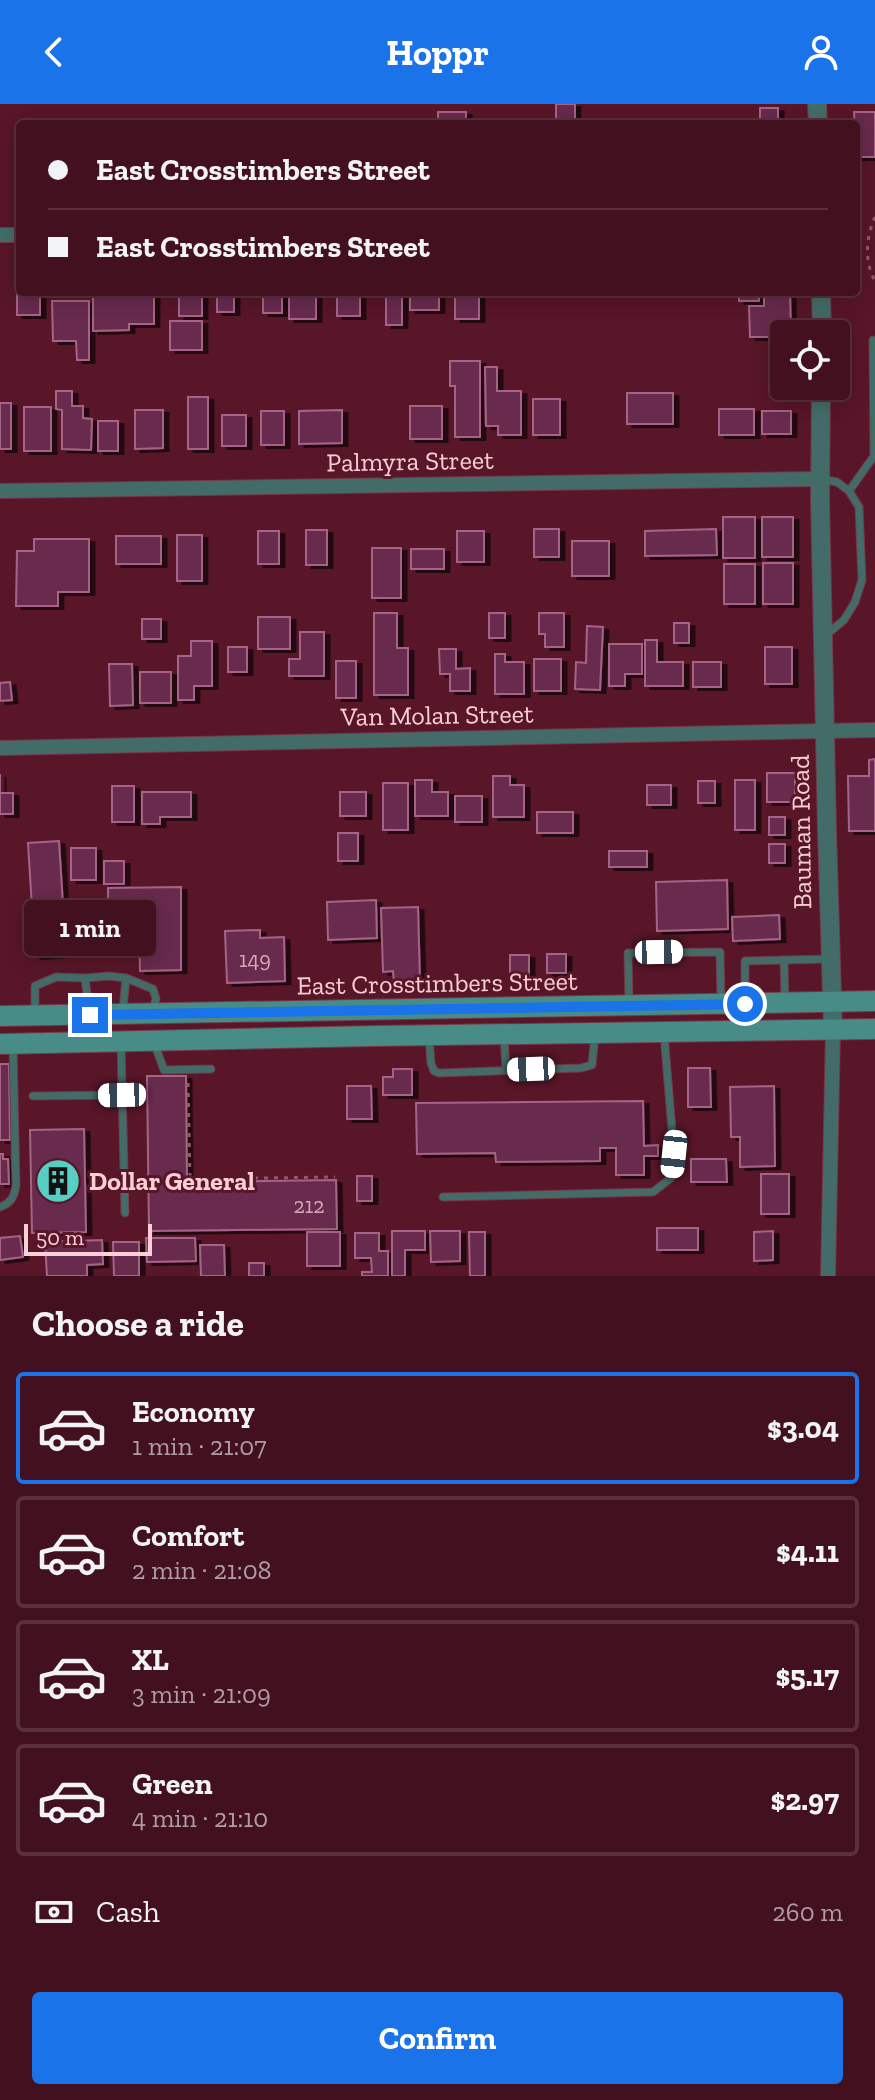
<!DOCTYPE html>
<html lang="en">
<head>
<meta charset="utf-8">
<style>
	:root { --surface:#42101e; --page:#491927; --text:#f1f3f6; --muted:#ae9da4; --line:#5a303c; --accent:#1a73e8 }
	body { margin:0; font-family:"Zilla Slab",serif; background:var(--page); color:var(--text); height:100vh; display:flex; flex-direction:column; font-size:30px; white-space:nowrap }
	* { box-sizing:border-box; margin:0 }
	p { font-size:26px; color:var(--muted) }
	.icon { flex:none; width:44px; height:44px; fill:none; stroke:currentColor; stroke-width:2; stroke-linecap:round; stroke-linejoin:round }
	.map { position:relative; height:1172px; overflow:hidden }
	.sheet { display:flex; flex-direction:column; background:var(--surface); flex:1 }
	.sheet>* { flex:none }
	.hud { position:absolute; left:16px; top:16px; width:844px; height:176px; border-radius:8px; box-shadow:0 4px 20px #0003,0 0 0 2px var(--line); display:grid; align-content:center; height:176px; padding:0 32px; background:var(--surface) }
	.fabs { position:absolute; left:770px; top:216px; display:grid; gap:16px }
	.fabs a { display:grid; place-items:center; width:80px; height:80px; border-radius:8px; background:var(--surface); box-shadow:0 4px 20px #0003,0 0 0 2px var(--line); font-size:40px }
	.scale { position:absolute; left:24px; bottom:20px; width:128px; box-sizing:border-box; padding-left:8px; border:4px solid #fad0d6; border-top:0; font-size:22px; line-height:28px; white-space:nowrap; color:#fad0d6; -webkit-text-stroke:6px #581628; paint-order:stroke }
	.end { position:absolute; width:36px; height:36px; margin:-18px; border:10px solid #1a73e8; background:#fff; box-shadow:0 0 0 4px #fff }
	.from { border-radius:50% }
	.bubble { position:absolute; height:56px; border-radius:8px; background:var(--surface); box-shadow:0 4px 20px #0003,0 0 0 2px var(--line); font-size:26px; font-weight:700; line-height:56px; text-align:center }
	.car { position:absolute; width:24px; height:48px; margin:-24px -12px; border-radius:10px; box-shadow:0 0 6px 2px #0007; background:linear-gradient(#fff 24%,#345 0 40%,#fff 0 76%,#345 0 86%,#fff 0) }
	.hud b { display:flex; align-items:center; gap:28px; height:76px; font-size:30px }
	.hud b+b { border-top:2px solid var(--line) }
	.hud i { width:20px; height:20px; background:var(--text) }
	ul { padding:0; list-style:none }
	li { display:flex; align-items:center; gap:24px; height:112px; margin:0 16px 12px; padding:0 16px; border:4px solid var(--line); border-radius:8px }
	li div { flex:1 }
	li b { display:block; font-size:30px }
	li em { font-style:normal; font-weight:700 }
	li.current { border-color:var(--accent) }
	li>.icon { width:72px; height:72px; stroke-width:1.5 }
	h2 { padding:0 32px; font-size:36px; line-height:96px }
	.pay { display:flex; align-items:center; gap:20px; height:88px; padding:0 32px; font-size:30px }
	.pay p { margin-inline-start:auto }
	.action { display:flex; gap:16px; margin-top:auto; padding:16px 32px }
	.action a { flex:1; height:92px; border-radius:8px; background:var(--accent); color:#fff; font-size:32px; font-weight:700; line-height:92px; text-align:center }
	header { display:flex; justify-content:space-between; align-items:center; height:104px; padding:0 32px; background:var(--accent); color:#fff; font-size:36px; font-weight:700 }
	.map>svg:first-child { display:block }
	.building { fill:#682c4d; stroke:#a66386; stroke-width:2; filter:url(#shadow) }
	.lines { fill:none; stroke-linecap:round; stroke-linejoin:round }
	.service-casing { stroke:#753747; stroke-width:9 }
	.minor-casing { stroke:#753747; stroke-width:16 }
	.tertiary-casing { stroke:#753747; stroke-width:20 }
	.secondary-casing { stroke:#753747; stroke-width:22 }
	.path { stroke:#925966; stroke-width:3; stroke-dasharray:4 6; stroke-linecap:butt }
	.service { stroke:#436c68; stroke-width:7 }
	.minor { stroke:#436c68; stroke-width:14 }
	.tertiary { stroke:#436c68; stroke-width:18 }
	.secondary { stroke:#478c86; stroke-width:20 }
	.route { stroke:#1a73e8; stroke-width:10 }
	.labels { text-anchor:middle; stroke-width:6; stroke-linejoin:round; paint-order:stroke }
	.number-label { font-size:22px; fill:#d6a7b4 }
	.street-label { font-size:26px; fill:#fad0d6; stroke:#581628 }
	.poi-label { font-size:26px; font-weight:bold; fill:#fad0d6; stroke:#581628; text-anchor:start }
</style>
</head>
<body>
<header><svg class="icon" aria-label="back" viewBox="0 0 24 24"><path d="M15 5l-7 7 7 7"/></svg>Hoppr<svg class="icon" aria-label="person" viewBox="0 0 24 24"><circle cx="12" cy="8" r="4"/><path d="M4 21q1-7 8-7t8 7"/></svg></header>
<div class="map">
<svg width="875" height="1172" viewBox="0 0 875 1172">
	<defs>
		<filter id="shadow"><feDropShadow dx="5.5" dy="3" stdDeviation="0" flood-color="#0009"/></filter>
	</defs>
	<rect width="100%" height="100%" fill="#581628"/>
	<!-- building -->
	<g class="building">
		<rect x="556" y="0" width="19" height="19"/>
		<rect x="760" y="4" width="18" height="16"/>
		<rect x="438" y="8" width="28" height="12"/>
		<polygon points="854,8 875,8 875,53 856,53"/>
		<rect x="16" y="46" width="4" height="42"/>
		<polygon points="17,172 20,172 20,188 40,188 40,211 17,211"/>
		<polygon points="93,188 154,188 154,220 129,220 129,226 93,227"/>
		<rect x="179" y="188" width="23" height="24"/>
		<rect x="217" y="188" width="17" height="20"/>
		<rect x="263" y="188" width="19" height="21"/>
		<rect x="289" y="188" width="27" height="27"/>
		<rect x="337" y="188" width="23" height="24"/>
		<rect x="386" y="188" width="16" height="33"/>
		<rect x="410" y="188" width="29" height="18"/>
		<rect x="455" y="188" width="24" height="27"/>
		<rect x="739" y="188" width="20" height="9"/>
		<polygon points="764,188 790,188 791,230 784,230 784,233 750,233 749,202 764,202"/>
		<polygon points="52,197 89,197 89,256 77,256 76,237 53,237"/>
		<rect x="170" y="217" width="32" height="29"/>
		<polygon points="450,257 480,257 480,333 455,333 455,282 450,282"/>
		<polygon points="485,263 497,263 497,287 521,287 521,331 498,331 498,322 486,322"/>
		<polygon points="56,287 72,287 72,302 83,302 83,314 92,315 91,346 62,345 62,306 56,305"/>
		<rect x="627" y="289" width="46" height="31"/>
		<rect x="188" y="293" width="20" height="52"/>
		<rect x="533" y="295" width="27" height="36"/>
		<rect x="0" y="299" width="11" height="46"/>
		<rect x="410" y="302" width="32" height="33"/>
		<rect x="24" y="303" width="27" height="44"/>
		<rect x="719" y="305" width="35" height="26"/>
		<polygon points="135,306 163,306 163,344 135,345"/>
		<polygon points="342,306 342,339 299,340 299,307"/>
		<rect x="261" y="307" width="23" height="34"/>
		<rect x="762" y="307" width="29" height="23"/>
		<rect x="222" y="311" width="24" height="31"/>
		<rect x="98" y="317" width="20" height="30"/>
		<rect x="723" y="413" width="32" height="41"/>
		<rect x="762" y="413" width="31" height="40"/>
		<rect x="534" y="425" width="25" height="28"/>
		<polygon points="716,425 717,451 645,452 645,427"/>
		<rect x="306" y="426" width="21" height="35"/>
		<rect x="258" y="427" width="21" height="33"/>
		<rect x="457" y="427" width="27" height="31"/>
		<rect x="177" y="431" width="25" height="46"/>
		<rect x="116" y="432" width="45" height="28"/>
		<polygon points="34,435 89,435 89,488 58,488 58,502 16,502 17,447 34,447"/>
		<rect x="572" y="437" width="37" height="35"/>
		<rect x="372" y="444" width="29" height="50"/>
		<rect x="411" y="445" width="33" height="20"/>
		<rect x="763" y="459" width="30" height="41"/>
		<rect x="724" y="460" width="31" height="40"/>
		<polygon points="374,509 397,509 397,544 408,544 408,591 374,591"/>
		<rect x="489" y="509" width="16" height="25"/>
		<polygon points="539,509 564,509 564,543 545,543 545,530 539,530"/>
		<rect x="258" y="513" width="32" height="32"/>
		<rect x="142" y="515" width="19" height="20"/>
		<rect x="674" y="519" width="15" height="20"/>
		<polygon points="587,522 603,523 600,586 575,585 576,558 586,559"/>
		<polygon points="300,528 324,528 324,572 289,572 289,555 300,555"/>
		<polygon points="645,536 657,536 657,558 683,558 683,582 645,582"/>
		<polygon points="191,537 212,537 212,582 194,582 194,596 178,596 178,552 191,552"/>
		<polygon points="609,540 642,540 642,570 625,570 625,582 609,582"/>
		<rect x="228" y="543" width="19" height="25"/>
		<rect x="765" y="543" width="27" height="37"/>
		<polygon points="439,545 456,545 456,565 470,564 470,587 450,587 450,570 440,570"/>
		<polygon points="495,550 505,550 505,558 524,558 524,590 495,590"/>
		<rect x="534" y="555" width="27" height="32"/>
		<rect x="336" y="557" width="20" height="37"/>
		<rect x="693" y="558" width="28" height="25"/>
		<polygon points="109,560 132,560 133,601 110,602"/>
		<rect x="140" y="568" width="31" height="31"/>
		<polygon points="10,578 12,596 0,597 0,579"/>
		<polygon points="875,655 875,727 849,727 848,672 869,672 869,656"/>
		<rect x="767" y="669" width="28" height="29"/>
		<polygon points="0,670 0,689 13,689 13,710 0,710"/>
		<polygon points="493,672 510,672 510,681 524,681 524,713 493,713"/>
		<polygon points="415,676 432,676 432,688 448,688 448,712 415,712"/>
		<rect x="735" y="676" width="20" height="50"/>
		<rect x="698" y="677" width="17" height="22"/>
		<rect x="383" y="679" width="25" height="47"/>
		<rect x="647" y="681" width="24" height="20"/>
		<rect x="112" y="682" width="22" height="36"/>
		<polygon points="142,688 191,688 191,713 160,713 160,720 142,720"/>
		<rect x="340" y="688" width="26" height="24"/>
		<rect x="455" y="692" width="27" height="26"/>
		<rect x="537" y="708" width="36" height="21"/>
		<rect x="769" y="713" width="16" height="18"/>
		<rect x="338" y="729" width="20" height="28"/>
		<polygon points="59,737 66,850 35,852 28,739"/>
		<rect x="769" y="740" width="16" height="19"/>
		<rect x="71" y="744" width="25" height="32"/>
		<rect x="609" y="747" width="38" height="16"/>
		<rect x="104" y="757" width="20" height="23"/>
		<polygon points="727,776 728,825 657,827 656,778"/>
		<polygon points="181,783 181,866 140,867 139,821 108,821 108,784"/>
		<polygon points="376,796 377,834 328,836 327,798"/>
		<polygon points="418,803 420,878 394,878 393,867 383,868 381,804"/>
		<polygon points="779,811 780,835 733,837 732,813"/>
		<polygon points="260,826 260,834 284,833 285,877 227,879 225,827"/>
		<rect x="547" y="850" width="19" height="19"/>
		<rect x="510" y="851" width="19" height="23"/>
		<polygon points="0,960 9,960 10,1036 0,1036"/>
		<polygon points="688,964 710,964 711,1003 688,1003"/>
		<polygon points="393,965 412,965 412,991 383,991 383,973 393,973"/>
		<polygon points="147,972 186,972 187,1078 336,1076 337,1125 149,1127"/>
		<polygon points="347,982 371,982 372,1015 347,1015"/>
		<polygon points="774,982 775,1062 740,1063 740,1033 731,1033 730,983"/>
		<polygon points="643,997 644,1042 658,1041 658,1052 644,1052 644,1071 616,1071 616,1044 600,1044 600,1057 496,1058 495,1049 417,1050 416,999"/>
		<polygon points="84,1025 86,1128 32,1129 30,1026"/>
		<polygon points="0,1050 3,1050 3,1055 8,1055 9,1080 0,1080"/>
		<polygon points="691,1055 726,1055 727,1078 691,1078"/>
		<rect x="761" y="1070" width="28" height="40"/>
		<rect x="357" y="1072" width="15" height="25"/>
		<rect x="657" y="1124" width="41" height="22"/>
		<polygon points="392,1127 425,1127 425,1146 405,1146 405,1172 392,1172"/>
		<polygon points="430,1127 460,1127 460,1157 431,1158"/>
		<polygon points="773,1127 773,1156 754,1157 754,1128"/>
		<rect x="307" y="1128" width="33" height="34"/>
		<polygon points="469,1128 485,1128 485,1172 470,1172"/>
		<polygon points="355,1129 379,1129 379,1147 388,1147 388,1172 362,1172 362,1168 372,1168 371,1154 355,1154"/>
		<polygon points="20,1132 23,1153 0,1156 0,1134"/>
		<polygon points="146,1134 195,1134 196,1157 147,1158"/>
		<polygon points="102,1136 103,1160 87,1161 87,1172 47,1172 45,1138"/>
		<polygon points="113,1138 139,1138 139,1172 114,1172"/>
		<polygon points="200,1141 224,1141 225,1172 201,1172"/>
		<rect x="249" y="1159" width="15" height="13"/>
	</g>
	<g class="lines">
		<!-- service casing -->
		<g class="service-casing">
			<g id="service">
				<polyline points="821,375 837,378 849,387 859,403 862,476 855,498 844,516 826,531"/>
				<polyline points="849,387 874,352 873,236"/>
				<polyline points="784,856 785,898"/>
				<polyline points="85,874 109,872 126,874 123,906"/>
				<polyline points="126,874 153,885 156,895 153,905"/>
				<polyline points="745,898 745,857 830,855"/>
				<polyline points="629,900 628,849 720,848 721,896"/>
				<polyline points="35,910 35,882 56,873 85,874 89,906"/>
				<polyline points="504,932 506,966"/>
				<polyline points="429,933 431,959 434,967 439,969 581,964 592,961 595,931"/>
				<polyline points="121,939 125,1109"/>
				<polyline points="155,941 164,966 211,965"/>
				<polyline points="33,992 122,991"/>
				<polyline points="443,1093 653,1088 671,1074 674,1050 664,930"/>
				<path d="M0,1103c11,-4 14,-10 16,-21l-3,-141"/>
			</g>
		</g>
		<!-- minor casing -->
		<g class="minor-casing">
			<g id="minor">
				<polyline points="0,131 20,131"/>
				<polyline points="0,387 820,375"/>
				<polyline points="0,644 875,626"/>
				<polyline points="828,1172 833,925"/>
			</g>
		</g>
		<!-- tertiary casing -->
		<g class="tertiary-casing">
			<g id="tertiary">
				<polyline points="817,0 818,20"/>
				<polyline points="821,188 822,230"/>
				<polyline points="821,282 820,394 827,727 833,925"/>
			</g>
		</g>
		<!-- secondary casing -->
		<g class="secondary-casing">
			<g id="secondary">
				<polyline points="0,912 875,897"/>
				<polyline points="0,940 374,932 875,925"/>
			</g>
		</g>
		<!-- path -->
		<g class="path">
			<path d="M875,113c-9,20 -11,44 0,64"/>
			<polyline points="188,979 190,1075 335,1073"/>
		</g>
		<!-- service -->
		<use href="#service" class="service"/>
		<!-- minor -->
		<use href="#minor" class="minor"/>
		<!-- tertiary -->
		<use href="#tertiary" class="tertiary"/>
		<!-- secondary -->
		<use href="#secondary" class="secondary"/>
	</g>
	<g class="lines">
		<!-- route -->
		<polyline class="route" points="90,911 745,900"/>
	</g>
	<!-- icons -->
	<defs>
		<g id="building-disc" transform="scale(2.3)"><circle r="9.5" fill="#56cec4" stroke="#581628"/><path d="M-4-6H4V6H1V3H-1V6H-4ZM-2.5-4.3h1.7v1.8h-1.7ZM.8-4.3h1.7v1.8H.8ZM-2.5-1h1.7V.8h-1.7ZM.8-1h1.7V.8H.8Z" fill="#111"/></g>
	</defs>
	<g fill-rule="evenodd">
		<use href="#building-disc" x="58" y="1077"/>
	</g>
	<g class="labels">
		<!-- number labels -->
		<g class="number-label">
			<text x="255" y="863">149</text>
			<text x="309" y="1109">212</text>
		</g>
		<!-- street labels -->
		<g class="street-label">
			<text transform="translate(410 357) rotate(-1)" y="9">Palmyra Street</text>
			<text transform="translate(437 611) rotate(-1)" y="9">Van Molan Street</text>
			<text transform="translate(801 728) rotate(-91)" y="9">Bauman Road</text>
			<text transform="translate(437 879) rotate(-1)" y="9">East Crosstimbers Street</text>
		</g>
		<!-- poi labels -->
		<g class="poi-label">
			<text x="89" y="1086">Dollar General</text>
		</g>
	</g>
</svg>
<div class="fabs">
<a><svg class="icon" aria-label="locate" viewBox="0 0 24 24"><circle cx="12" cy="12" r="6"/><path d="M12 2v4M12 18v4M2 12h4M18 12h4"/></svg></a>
</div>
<div class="scale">50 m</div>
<i class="end from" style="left:745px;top:900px"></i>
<i class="end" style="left:90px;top:911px"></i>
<div class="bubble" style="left:24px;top:796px;width:132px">1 min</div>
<i class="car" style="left:659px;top:848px;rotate:89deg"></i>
<i class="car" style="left:531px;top:965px;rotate:268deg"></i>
<i class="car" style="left:122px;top:991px;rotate:269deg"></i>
<i class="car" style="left:674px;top:1050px;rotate:186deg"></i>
<div class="hud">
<b><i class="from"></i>East Crosstimbers Street</b>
<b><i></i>East Crosstimbers Street</b>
</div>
</div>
<section class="sheet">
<h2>Choose a ride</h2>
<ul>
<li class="current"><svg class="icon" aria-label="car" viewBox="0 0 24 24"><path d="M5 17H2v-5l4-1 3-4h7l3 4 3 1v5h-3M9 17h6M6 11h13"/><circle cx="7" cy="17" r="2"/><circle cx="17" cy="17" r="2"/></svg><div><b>Economy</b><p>1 min · 21:07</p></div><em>$3.04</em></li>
<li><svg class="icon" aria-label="car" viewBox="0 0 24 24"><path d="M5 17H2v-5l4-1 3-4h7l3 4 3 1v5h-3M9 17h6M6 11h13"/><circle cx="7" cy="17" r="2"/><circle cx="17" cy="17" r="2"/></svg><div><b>Comfort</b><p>2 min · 21:08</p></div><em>$4.11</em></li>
<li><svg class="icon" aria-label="car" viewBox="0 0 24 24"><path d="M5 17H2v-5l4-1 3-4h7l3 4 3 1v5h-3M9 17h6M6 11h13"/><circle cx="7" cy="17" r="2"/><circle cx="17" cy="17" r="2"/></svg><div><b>XL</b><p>3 min · 21:09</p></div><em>$5.17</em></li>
<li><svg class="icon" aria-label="car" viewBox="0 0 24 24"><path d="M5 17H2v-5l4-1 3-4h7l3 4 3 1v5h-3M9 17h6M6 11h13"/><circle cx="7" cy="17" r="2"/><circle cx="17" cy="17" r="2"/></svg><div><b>Green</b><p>4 min · 21:10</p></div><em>$2.97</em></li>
</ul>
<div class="pay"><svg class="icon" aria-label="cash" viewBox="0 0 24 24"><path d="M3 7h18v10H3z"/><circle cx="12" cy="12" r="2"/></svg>Cash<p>260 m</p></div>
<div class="action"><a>Confirm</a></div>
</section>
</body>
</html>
